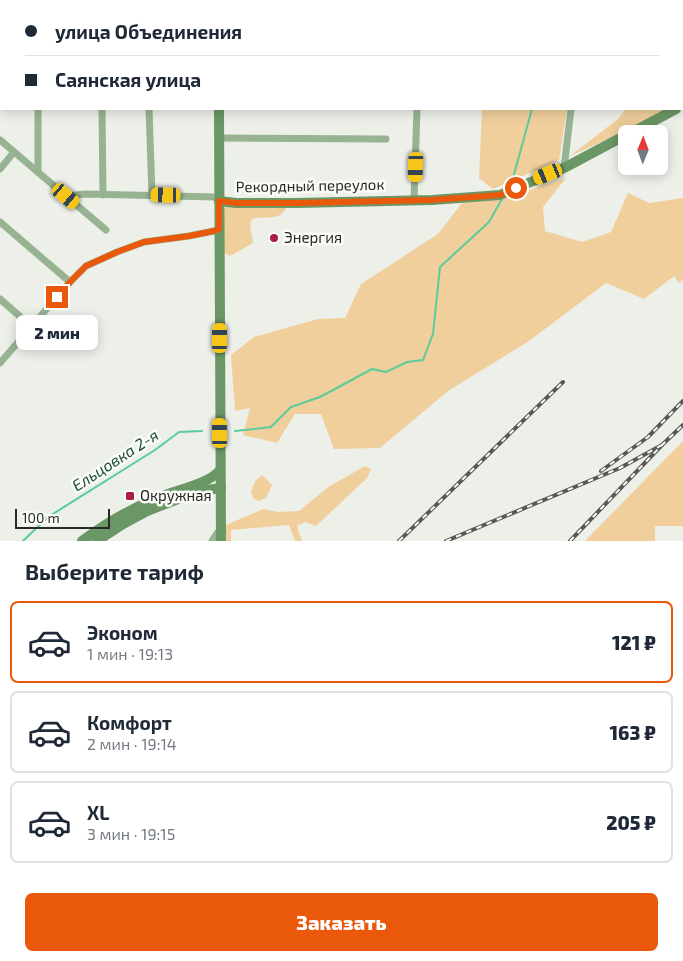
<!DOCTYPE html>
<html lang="ru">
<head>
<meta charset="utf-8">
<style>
	:root { --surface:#fff; --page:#f6f6f7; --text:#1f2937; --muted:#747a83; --line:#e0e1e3; --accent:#ea580c }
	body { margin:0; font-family:"Exo 2",sans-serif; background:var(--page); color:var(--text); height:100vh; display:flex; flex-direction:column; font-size:19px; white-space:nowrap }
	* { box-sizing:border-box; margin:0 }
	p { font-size:16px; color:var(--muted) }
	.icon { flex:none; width:28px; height:28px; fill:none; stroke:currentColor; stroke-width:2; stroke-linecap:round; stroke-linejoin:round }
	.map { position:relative; height:541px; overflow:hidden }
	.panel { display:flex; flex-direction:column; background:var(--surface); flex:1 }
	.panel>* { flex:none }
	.hud { position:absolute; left:0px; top:0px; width:684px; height:110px; box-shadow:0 2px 12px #0003; display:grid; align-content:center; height:110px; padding:0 25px; background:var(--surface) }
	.needle { width:32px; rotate:1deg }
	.tools { position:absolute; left:618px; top:125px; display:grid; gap:10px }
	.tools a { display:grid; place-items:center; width:50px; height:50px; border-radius:8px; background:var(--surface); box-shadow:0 2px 12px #0003; font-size:25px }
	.scale { position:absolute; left:15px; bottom:12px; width:95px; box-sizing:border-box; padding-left:5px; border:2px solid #292a27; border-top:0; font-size:14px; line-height:18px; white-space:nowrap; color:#292a27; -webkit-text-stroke:4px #fafcf6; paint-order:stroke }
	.end { position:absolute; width:22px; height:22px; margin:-11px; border:6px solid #ea580c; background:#fff; box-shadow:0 0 0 2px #fff }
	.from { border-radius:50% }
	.bubble { position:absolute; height:35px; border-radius:8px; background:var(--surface); box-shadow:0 2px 12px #0003; font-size:16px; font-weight:800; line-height:35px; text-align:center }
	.car { position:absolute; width:15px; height:30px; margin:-15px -8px; border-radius:6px; box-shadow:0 0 4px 1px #0007; background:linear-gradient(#f5c518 24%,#345 0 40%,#f5c518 0 76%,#345 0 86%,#f5c518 0) }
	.hud b { display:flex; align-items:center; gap:18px; height:48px; font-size:19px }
	.hud b+b { border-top:1px solid var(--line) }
	.hud i { width:12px; height:12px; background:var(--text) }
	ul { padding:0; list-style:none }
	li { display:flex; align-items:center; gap:15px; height:82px; margin:0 10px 8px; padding:0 15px; border:2px solid var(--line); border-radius:8px }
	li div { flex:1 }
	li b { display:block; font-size:19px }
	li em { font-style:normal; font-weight:800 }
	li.selected { border-color:var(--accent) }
	li>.icon { width:45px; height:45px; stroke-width:1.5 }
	h2 { padding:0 25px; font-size:22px; line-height:60px }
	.button { display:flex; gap:10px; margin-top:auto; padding:10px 25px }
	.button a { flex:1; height:58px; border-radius:8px; background:var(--accent); color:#fff; font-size:20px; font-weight:800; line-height:58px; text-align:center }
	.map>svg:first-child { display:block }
	.green { fill:#f1cf9c }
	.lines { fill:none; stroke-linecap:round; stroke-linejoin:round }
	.stream { stroke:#5acb9a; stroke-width:2 }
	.street { stroke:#97b392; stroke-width:7 }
	.secondary { stroke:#6b9665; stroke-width:10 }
	.rail-casing { stroke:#585955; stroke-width:4 }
	.rail { stroke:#fafcf6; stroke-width:2; stroke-dasharray:5.5; stroke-linecap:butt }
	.route { stroke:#ea580c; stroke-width:6 }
	.poi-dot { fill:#af1c43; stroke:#fafcf6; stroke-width:2 }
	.labels { text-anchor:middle; stroke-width:5; stroke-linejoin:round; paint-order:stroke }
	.street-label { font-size:15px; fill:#292a27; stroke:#fafcf6 }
	.poi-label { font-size:15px; fill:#292a27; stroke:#fafcf6; text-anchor:start }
	.water-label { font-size:16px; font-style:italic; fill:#1f4e3a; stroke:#fafcf6 }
</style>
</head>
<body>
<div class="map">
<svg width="683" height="541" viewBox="0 0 683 541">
	<rect width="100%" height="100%" fill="#edefe9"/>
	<!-- green -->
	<g class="green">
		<polygon points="482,109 567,109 559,160 493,189 479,178"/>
		<polygon points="626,109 669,109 626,131 570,156 618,119"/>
		<polygon points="566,178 543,207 545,231 582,242 611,232 628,193 649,203 683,198 683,279 679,283 674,276 644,299 606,283 529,341 448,391 380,448 334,449 321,414 295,414 277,443 243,435 250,408 235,411 231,355 254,337 318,319 345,318 361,284 438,234 462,203 511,196"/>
		<path d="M284,205l2,3c-4,12 -21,9 -32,10 -8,5 -1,17 -1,25l-23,13 -6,-3v-43l2,-3z"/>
		<polygon points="683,441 683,526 655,526 655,541 585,541"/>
		<polygon points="365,466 371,469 367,478 316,526 305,522 297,526 302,541 295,541 289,525 231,530 231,541 226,541 226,525 263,509 278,512 299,511 328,487"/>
		<polygon points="262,475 272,485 266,498 258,501 253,498 251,491 256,480"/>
	</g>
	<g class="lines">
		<!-- stream -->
		<g class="stream">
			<polyline points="548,1 549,0"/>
			<polyline points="508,188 513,178 532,109"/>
			<polyline points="235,431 271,427 291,407 320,397 372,369 386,372 407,362 423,360 433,334 440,267 489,222 502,199"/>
			<polyline points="23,541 48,517 155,450 179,432 202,431 201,431"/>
		</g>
		<!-- street -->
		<g class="street">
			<polyline points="37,0 37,1"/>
			<polyline points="101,0 101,1"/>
			<polyline points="251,0 258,1"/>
			<polyline points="150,1 150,0"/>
			<polyline points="591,1 591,0"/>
			<polyline points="38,109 38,172"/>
			<polyline points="102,109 103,195"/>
			<polyline points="149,109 152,195"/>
			<polyline points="219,138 386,139"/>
			<polyline points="0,140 106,230"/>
			<polyline points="564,168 571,109"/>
			<polyline points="0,169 14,152"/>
			<polyline points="66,196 86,194 215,197 219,201"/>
			<polyline points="414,199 417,109"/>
			<polyline points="0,222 70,282"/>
			<polyline points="0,299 31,326"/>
			<polyline points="0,363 70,282 86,266 117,252 144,242 189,236 214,231 219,229"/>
			<polyline points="212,541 220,529"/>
		</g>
		<!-- secondary -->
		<g class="secondary">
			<polyline points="219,1 219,0"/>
			<polyline points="219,109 221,541"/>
			<polyline points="629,134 676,109"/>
			<polyline points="219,201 236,203 297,203 432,200 500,195 564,168 626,135"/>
			<path d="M82,541c24,-18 50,-33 78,-44 17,-7 49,-13 60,-27"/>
			<polyline points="97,541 123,524 147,511 199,491 221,488"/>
		</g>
		<!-- rail casing -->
		<g class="rail-casing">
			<g id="rail">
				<polyline points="601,471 648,437 683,401"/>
				<polyline points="399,541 563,382"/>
				<polyline points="446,541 620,468 662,445"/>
				<polyline points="570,541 662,445 683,425"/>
			</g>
		</g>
		<!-- rail -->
		<use href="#rail" class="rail"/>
	</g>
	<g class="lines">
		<!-- route -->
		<polyline class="route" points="57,297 70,282 86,266 117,252 144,242 189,236 214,231 219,229 219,201 236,203 297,203 432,200 500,195 516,188"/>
	</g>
	<!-- markers -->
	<g class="poi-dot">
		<circle cx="274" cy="238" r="5"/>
		<rect x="125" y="491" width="10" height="10" rx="2.5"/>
	</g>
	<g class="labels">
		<!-- street labels -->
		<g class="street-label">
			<text transform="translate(310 186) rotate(-1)" y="5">Рекордный переулок</text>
		</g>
		<!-- poi labels -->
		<g class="poi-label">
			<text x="284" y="243">Энергия</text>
			<text x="140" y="501">Окружная</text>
		</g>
		<!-- water labels -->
		<g class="water-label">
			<text transform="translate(115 460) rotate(-33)" y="6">Ельцовка 2-я</text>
		</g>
	</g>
</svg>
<div class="tools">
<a><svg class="needle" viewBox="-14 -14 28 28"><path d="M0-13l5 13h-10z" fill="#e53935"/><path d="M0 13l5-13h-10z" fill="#747a83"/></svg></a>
</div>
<div class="scale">100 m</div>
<i class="end from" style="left:516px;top:188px"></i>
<i class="end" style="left:57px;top:297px"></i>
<div class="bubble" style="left:16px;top:315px;width:82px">2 мин</div>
<i class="car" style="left:416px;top:167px;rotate:182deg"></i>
<i class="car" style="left:548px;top:174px;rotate:248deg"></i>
<i class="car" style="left:166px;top:195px;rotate:271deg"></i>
<i class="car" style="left:66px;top:196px;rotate:130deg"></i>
<i class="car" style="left:220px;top:338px;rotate:0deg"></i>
<i class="car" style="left:220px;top:433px;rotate:359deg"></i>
<div class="hud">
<b><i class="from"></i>улица Объединения</b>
<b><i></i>Саянская улица</b>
</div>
</div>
<section class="panel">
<h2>Выберите тариф</h2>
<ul>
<li class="selected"><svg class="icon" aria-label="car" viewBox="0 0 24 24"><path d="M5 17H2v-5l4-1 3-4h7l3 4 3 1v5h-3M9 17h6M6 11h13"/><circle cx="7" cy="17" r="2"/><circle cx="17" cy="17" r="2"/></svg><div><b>Эконом</b><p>1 мин · 19:13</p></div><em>121 ₽</em></li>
<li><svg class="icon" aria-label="car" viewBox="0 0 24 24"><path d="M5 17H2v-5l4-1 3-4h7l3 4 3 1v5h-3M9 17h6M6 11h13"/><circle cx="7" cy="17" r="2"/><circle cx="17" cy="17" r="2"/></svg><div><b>Комфорт</b><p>2 мин · 19:14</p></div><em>163 ₽</em></li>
<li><svg class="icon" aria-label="car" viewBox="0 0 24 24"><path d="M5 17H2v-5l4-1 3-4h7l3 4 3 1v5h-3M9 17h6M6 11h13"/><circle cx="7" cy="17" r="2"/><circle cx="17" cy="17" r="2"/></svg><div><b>XL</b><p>3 мин · 19:15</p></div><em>205 ₽</em></li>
</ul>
<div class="button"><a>Заказать</a></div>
</section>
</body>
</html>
